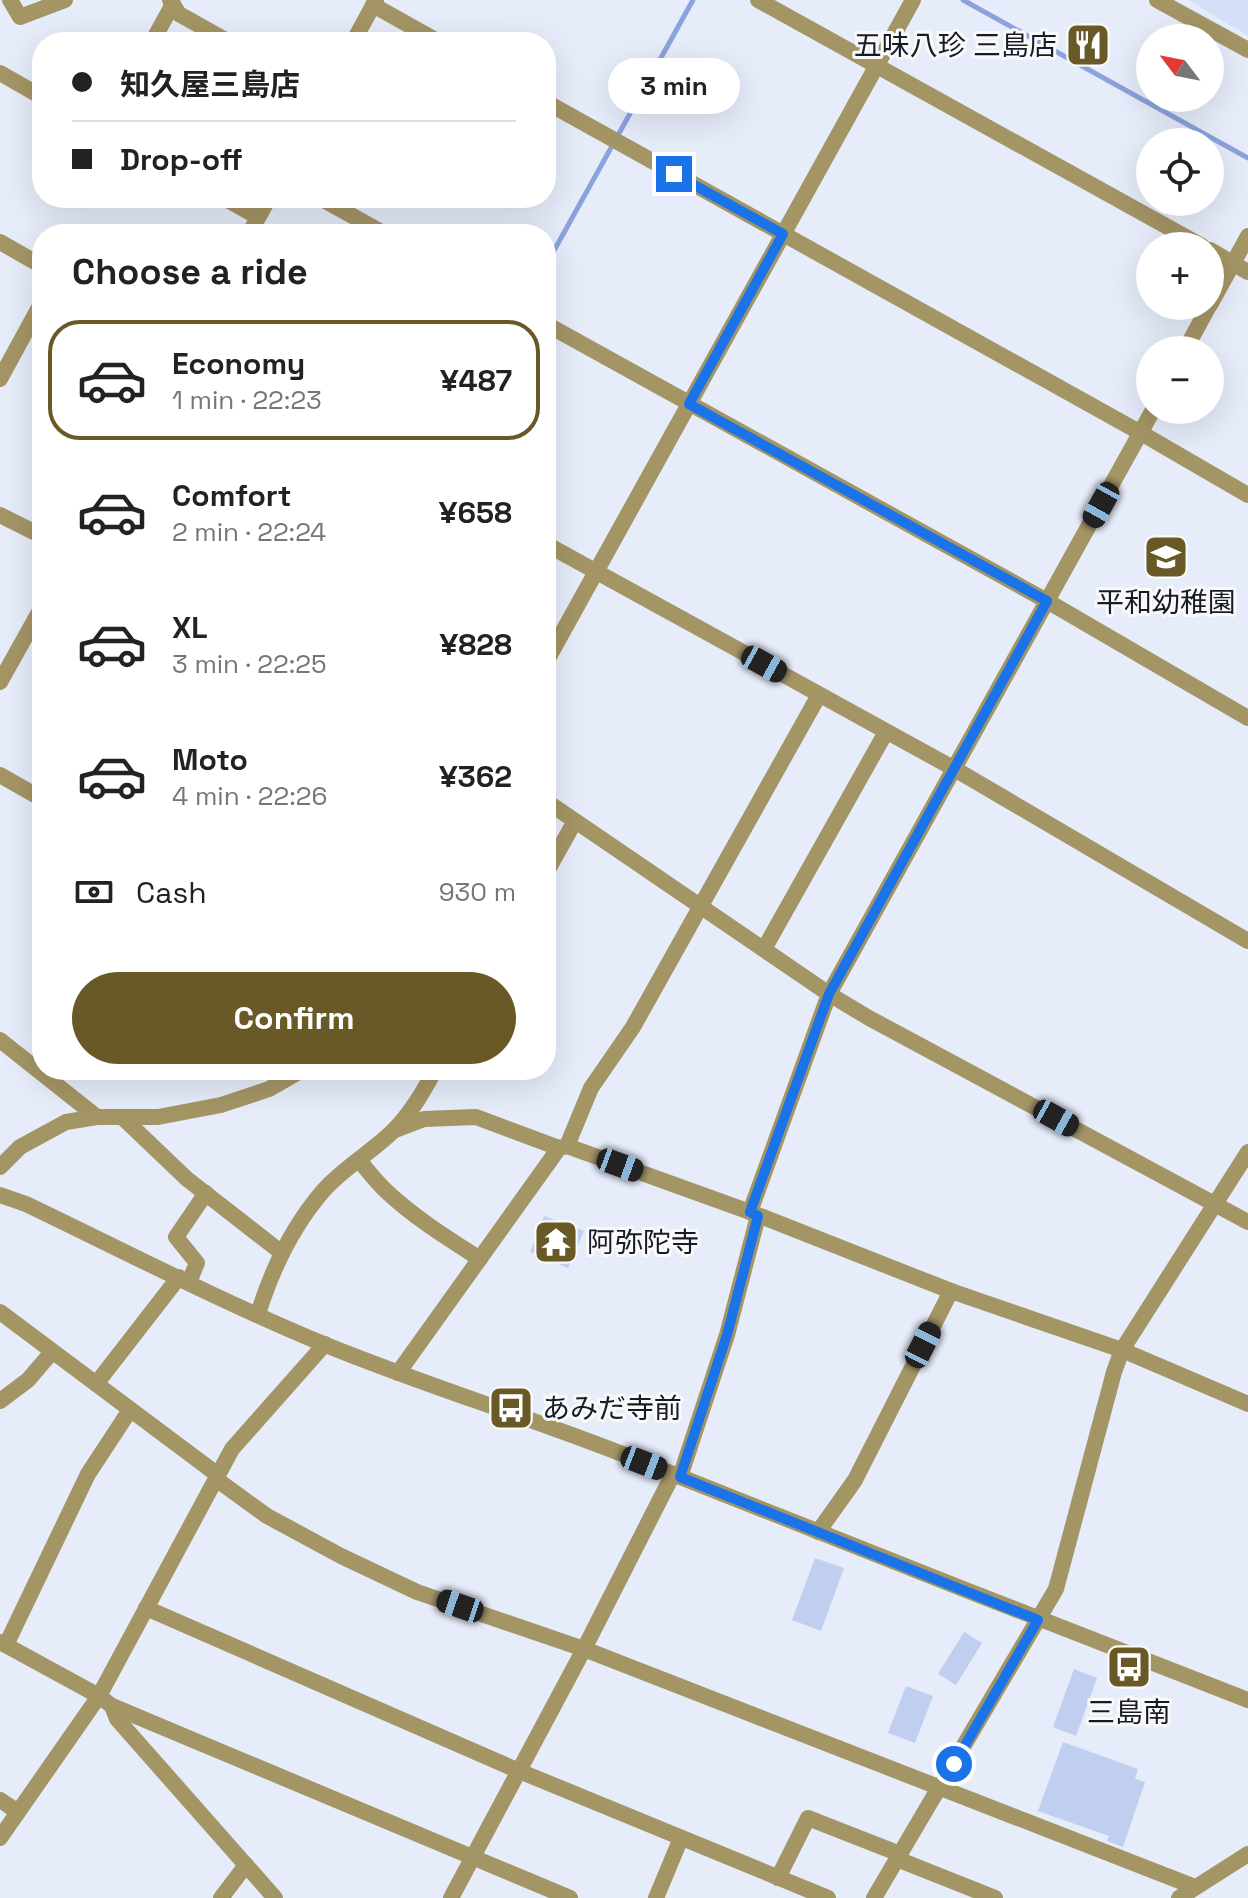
<!DOCTYPE html>
<html lang="en">
<head>
<meta charset="utf-8">
<style>
	:root { --surface:#fff; --page:#f6f6f6; --text:#222; --muted:#767676; --line:#e0e0e0; --accent:#695927 }
	body { margin:0; font-family:"Space Grotesk","Noto Sans JP",sans-serif; background:var(--page); color:var(--text); height:100vh; display:flex; flex-direction:column; font-size:30px; white-space:nowrap }
	* { box-sizing:border-box; margin:0 }
	p { font-size:26px; color:var(--muted) }
	.icon { flex:none; width:44px; height:44px; fill:none; stroke:currentColor; stroke-width:2; stroke-linecap:round; stroke-linejoin:round }
	.map { position:relative; flex:1; overflow:hidden }
	.panel { position:absolute; left:32px; top:224px; width:524px; height:856px; display:flex; flex-direction:column; background:var(--surface); border-radius:32px; box-shadow:0 8px 32px #0002 }
	.panel>* { flex:none }
	.top-card { position:absolute; left:32px; top:32px; width:524px; height:176px; border-radius:32px; box-shadow:0 8px 32px #0002; display:grid; align-content:center; height:176px; padding:0 40px; background:var(--surface) }
	.needle { width:52px; rotate:302deg }
	.fabs { position:absolute; left:1136px; top:24px; display:grid; gap:16px }
	.fabs a { display:grid; place-items:center; width:88px; height:88px; border-radius:50%; background:var(--surface); box-shadow:0 8px 32px #0002; font-size:40px }
	.end { position:absolute; width:36px; height:36px; margin:-18px; border:10px solid #1a73e8; background:#fff; box-shadow:0 0 0 4px #fff }
	.from { border-radius:50% }
	.bubble { position:absolute; height:56px; border-radius:28px; background:var(--surface); box-shadow:0 8px 32px #0002; font-size:26px; font-weight:800; line-height:56px; text-align:center }
	.car { position:absolute; width:24px; height:48px; margin:-24px -12px; border-radius:10px; box-shadow:0 0 6px 2px #0007; background:linear-gradient(#222 24%,#8ab4d8 0 40%,#222 0 76%,#8ab4d8 0 86%,#222 0) }
	.top-card b { display:flex; align-items:center; gap:28px; height:76px; font-size:30px }
	.top-card b+b { border-top:2px solid var(--line) }
	.top-card i { width:20px; height:20px; background:var(--text) }
	ul { padding:0; list-style:none }
	li { display:flex; align-items:center; gap:24px; height:120px; margin:0 16px 12px; padding:0 24px; border:4px solid transparent; border-radius:32px }
	li div { flex:1 }
	li b { display:block; font-size:30px }
	li em { font-style:normal; font-weight:800 }
	li.on { border-color:var(--accent) }
	li>.icon { width:72px; height:72px; stroke-width:1.5 }
	h2 { padding:0 40px; font-size:36px; line-height:96px }
	.pay { display:flex; align-items:center; gap:20px; height:88px; padding:0 40px; font-size:30px }
	.pay p { margin-inline-start:auto }
	.primary-button { display:flex; gap:16px; margin-top:auto; padding:16px 40px }
	.primary-button a { flex:1; height:92px; border-radius:48px; background:var(--accent); color:#fff; font-size:32px; font-weight:800; line-height:92px; text-align:center }
	.map>svg:first-child { display:block }
	.built { fill:#d5e0f8 }
	.lines { fill:none; stroke-linecap:round; stroke-linejoin:round }
	.stream { stroke:#8ba2dc; stroke-width:5 }
	.building { fill:#c0ceef }
	.minor { stroke:#a49565; stroke-width:16 }
	.route { stroke:#1a73e8; stroke-width:10 }
	.labels { text-anchor:middle; stroke-width:6; stroke-linejoin:round; paint-order:stroke }
	.poi-label { font-size:28px; fill:#171b27; stroke:#f9f9f9 }
</style>
</head>
<body>
<div class="map">
<svg width="1248" height="1898" viewBox="0 0 1248 1898">
	<rect width="100%" height="100%" fill="#e6ecfa"/>
	<!-- built -->
	<polygon class="built" points="1188,0 1248,0 1248,36"/>
	<g class="lines">
		<!-- stream -->
		<g class="stream">
			<polyline points="963,0 1248,158"/>
			<polyline points="546,265 693,0"/>
		</g>
	</g>
	<!-- building -->
	<g class="building">
		<polygon points="544,1216 584,1231 568,1268 530,1252"/>
		<polygon points="815,1558 844,1568 821,1631 792,1620"/>
		<polygon points="964,1632 982,1643 956,1685 938,1674"/>
		<polygon points="1074,1669 1097,1678 1076,1736 1053,1727"/>
		<polygon points="906,1686 933,1696 915,1743 888,1733"/>
		<polygon points="1063,1742 1138,1769 1135,1779 1145,1782 1123,1847 1107,1841 1109,1836 1038,1811"/>
	</g>
	<g class="lines">
		<!-- minor -->
		<g class="minor">
			<polyline points="10,0 20,17 65,0"/>
			<polyline points="170,0 179,14 229,42"/>
			<polyline points="758,0 1202,246"/>
			<polyline points="1157,0 1248,50"/>
			<polyline points="373,5 439,42"/>
			<polyline points="152,42 173,4"/>
			<polyline points="353,42 376,0"/>
			<polyline points="0,73 42,97"/>
			<polyline points="546,102 1141,433 1248,495"/>
			<polyline points="224,198 258,217"/>
			<polyline points="320,198 385,234"/>
			<polyline points="249,234 269,198"/>
			<polyline points="0,242 42,266"/>
			<polyline points="1210,250 1248,272"/>
			<polyline points="1210,305 1248,236"/>
			<polyline points="546,324 1047,601 1248,718"/>
			<polyline points="1185,350 1209,306"/>
			<polyline points="0,379 42,302"/>
			<polyline points="0,515 42,536"/>
			<polyline points="546,544 953,768 1248,941"/>
			<polyline points="546,662 913,0"/>
			<polyline points="0,682 42,607"/>
			<polyline points="0,775 42,799"/>
			<polyline points="546,801 829,994 869,1018 1248,1222"/>
			<polyline points="546,873 575,821"/>
			<polyline points="40,894 42,889"/>
			<polyline points="764,949 886,732"/>
			<polyline points="0,1040 97,1117"/>
			<polyline points="122,1117 187,1179 282,1253"/>
			<polyline points="395,1130 424,1119 476,1117 559,1148"/>
			<polyline points="567,1146 591,1088 633,1027 819,695"/>
			<path d="M359,1160c8,10 16,20 25,29 28,27 63,49 96,70"/>
			<polyline points="0,1167 20,1147 66,1122 97,1117 158,1117 221,1105 269,1089 302,1070"/>
			<path d="M0,1195l26,9c100,48 198,99 300,141 98,40 200,71 299,110 207,82 415,165 623,245"/>
			<polyline points="750,1212 829,994 1153,410"/>
			<polyline points="189,1282 197,1263 176,1237 206,1193"/>
			<polyline points="0,1312 218,1475"/>
			<path d="M258,1314c14,-45 34,-87 65,-123 20,-23 49,-39 70,-60 18,-18 30,-39 42,-61"/>
			<polyline points="398,1373 559,1148 567,1146 750,1212 951,1291 1122,1350 1248,1404"/>
			<polyline points="96,1384 179,1277"/>
			<polyline points="0,1401 28,1380 52,1352"/>
			<polyline points="680,1477 727,1335 758,1216"/>
			<polyline points="216,1479 267,1516 341,1556 417,1592 584,1649 1195,1887"/>
			<polyline points="818,1532 855,1480 951,1291"/>
			<polyline points="146,1608 519,1771 828,1898"/>
			<polyline points="0,1642 99,1696 112,1706 570,1898"/>
			<polyline points="6,1645 88,1474 130,1410"/>
			<polyline points="112,1706 117,1719 275,1898"/>
			<polyline points="0,1800 18,1812"/>
			<polyline points="0,1838 99,1696 232,1449 325,1344"/>
			<polyline points="897,1859 995,1898"/>
			<polyline points="778,1878 808,1818 900,1854"/>
			<polyline points="221,1898 246,1865"/>
			<polyline points="451,1898 584,1649 673,1474"/>
			<polyline points="656,1898 681,1838"/>
			<polyline points="874,1898 1056,1589 1114,1372 1122,1350 1248,1152"/>
			<polyline points="1179,1898 1248,1854"/>
		</g>
	</g>
	<g class="lines">
		<!-- route -->
		<polyline class="route" points="674,174 783,234 689,404 1047,601 829,994 750,1212 758,1216 727,1335 680,1477 1038,1620 954,1764"/>
	</g>
	<!-- icons -->
	<defs>
		<g id="restaurant-square" transform="scale(2.3)"><rect x="-9" y="-9" width="18" height="18" rx="4" fill="#695927" stroke="#f9f9f9"/><path d="M-5-6h1v4h1v-4h1v4h1v-4h1v5L-1.5 .5V6h-2V.5L-5-1ZM5-6V6H3V1.5H1.5Q1.5-4 5-6Z" fill="#fff"/></g>
		<g id="school-square" transform="scale(2.3)"><rect x="-9" y="-9" width="18" height="18" rx="4" fill="#695927" stroke="#f9f9f9"/><path d="M0-5L7-2L0 1L-7-2ZM-4 1L0 2.5L4 1V4Q0 6-4 4Z" fill="#fff"/></g>
		<g id="temple-square" transform="scale(2.3)"><rect x="-9" y="-9" width="18" height="18" rx="4" fill="#695927" stroke="#f9f9f9"/><path d="M0-6L5-2H3V0L6.5 2.5H4V6H1.5V3h-3V6H-4V2.5H-6.5L-3 0V-2H-5Z" fill="#fff"/></g>
		<g id="bus-square" transform="scale(2.3)"><rect x="-9" y="-9" width="18" height="18" rx="4" fill="#695927" stroke="#f9f9f9"/><path d="M-5-6H5V4H4V6H2V4H-2V6H-4V4H-5ZM-3.5-4V0h7V-4ZM-3.5 1.2v1.5H-2V1.2ZM2 1.2v1.5H3.5V1.2Z" fill="#fff"/></g>
	</defs>
	<g fill-rule="evenodd">
		<use href="#restaurant-square" x="1088" y="45"/>
		<use href="#school-square" x="1166" y="557"/>
		<use href="#temple-square" x="556" y="1242"/>
		<use href="#bus-square" x="511" y="1408"/>
		<use href="#bus-square" x="1129" y="1667"/>
	</g>
	<g class="labels">
		<!-- poi labels -->
		<g class="poi-label">
			<text x="1057" y="55" text-anchor="end">五味八珍 三島店</text>
			<text x="1166" y="612">平和幼稚園</text>
			<text x="587" y="1252" text-anchor="start">阿弥陀寺</text>
			<text x="542" y="1418" text-anchor="start">あみだ寺前</text>
			<text x="1129" y="1722">三島南</text>
		</g>
	</g>
</svg>
<div class="fabs">
<a><svg class="needle" viewBox="-14 -14 28 28"><path d="M0-13l5 13h-10z" fill="#e53935"/><path d="M0 13l5-13h-10z" fill="#767676"/></svg></a>
<a><svg class="icon" aria-label="locate" viewBox="0 0 24 24"><circle cx="12" cy="12" r="6"/><path d="M12 2v4M12 18v4M2 12h4M18 12h4"/></svg></a>
<a>+</a>
<a>−</a>
</div>
<i class="end from" style="left:954px;top:1764px"></i>
<i class="end" style="left:674px;top:174px"></i>
<div class="bubble" style="left:608px;top:58px;width:132px">3 min</div>
<i class="car" style="left:1101px;top:505px;rotate:209deg"></i>
<i class="car" style="left:764px;top:664px;rotate:119deg"></i>
<i class="car" style="left:1056px;top:1118px;rotate:119deg"></i>
<i class="car" style="left:620px;top:1165px;rotate:110deg"></i>
<i class="car" style="left:923px;top:1345px;rotate:27deg"></i>
<i class="car" style="left:644px;top:1463px;rotate:111deg"></i>
<i class="car" style="left:460px;top:1606px;rotate:289deg"></i>
<div class="top-card">
<b><i class="from"></i>知久屋三島店</b>
<b><i></i>Drop-off</b>
</div>
<section class="panel">
<h2>Choose a ride</h2>
<ul>
<li class="on"><svg class="icon" aria-label="car" viewBox="0 0 24 24"><path d="M5 17H2v-5l4-1 3-4h7l3 4 3 1v5h-3M9 17h6M6 11h13"/><circle cx="7" cy="17" r="2"/><circle cx="17" cy="17" r="2"/></svg><div><b>Economy</b><p>1 min · 22:23</p></div><em>¥487</em></li>
<li><svg class="icon" aria-label="car" viewBox="0 0 24 24"><path d="M5 17H2v-5l4-1 3-4h7l3 4 3 1v5h-3M9 17h6M6 11h13"/><circle cx="7" cy="17" r="2"/><circle cx="17" cy="17" r="2"/></svg><div><b>Comfort</b><p>2 min · 22:24</p></div><em>¥658</em></li>
<li><svg class="icon" aria-label="car" viewBox="0 0 24 24"><path d="M5 17H2v-5l4-1 3-4h7l3 4 3 1v5h-3M9 17h6M6 11h13"/><circle cx="7" cy="17" r="2"/><circle cx="17" cy="17" r="2"/></svg><div><b>XL</b><p>3 min · 22:25</p></div><em>¥828</em></li>
<li><svg class="icon" aria-label="car" viewBox="0 0 24 24"><path d="M5 17H2v-5l4-1 3-4h7l3 4 3 1v5h-3M9 17h6M6 11h13"/><circle cx="7" cy="17" r="2"/><circle cx="17" cy="17" r="2"/></svg><div><b>Moto</b><p>4 min · 22:26</p></div><em>¥362</em></li>
</ul>
<div class="pay"><svg class="icon" aria-label="cash" viewBox="0 0 24 24"><path d="M3 7h18v10H3z"/><circle cx="12" cy="12" r="2"/></svg>Cash<p>930 m</p></div>
<div class="primary-button"><a>Confirm</a></div>
</section>
</div>
</body>
</html>
